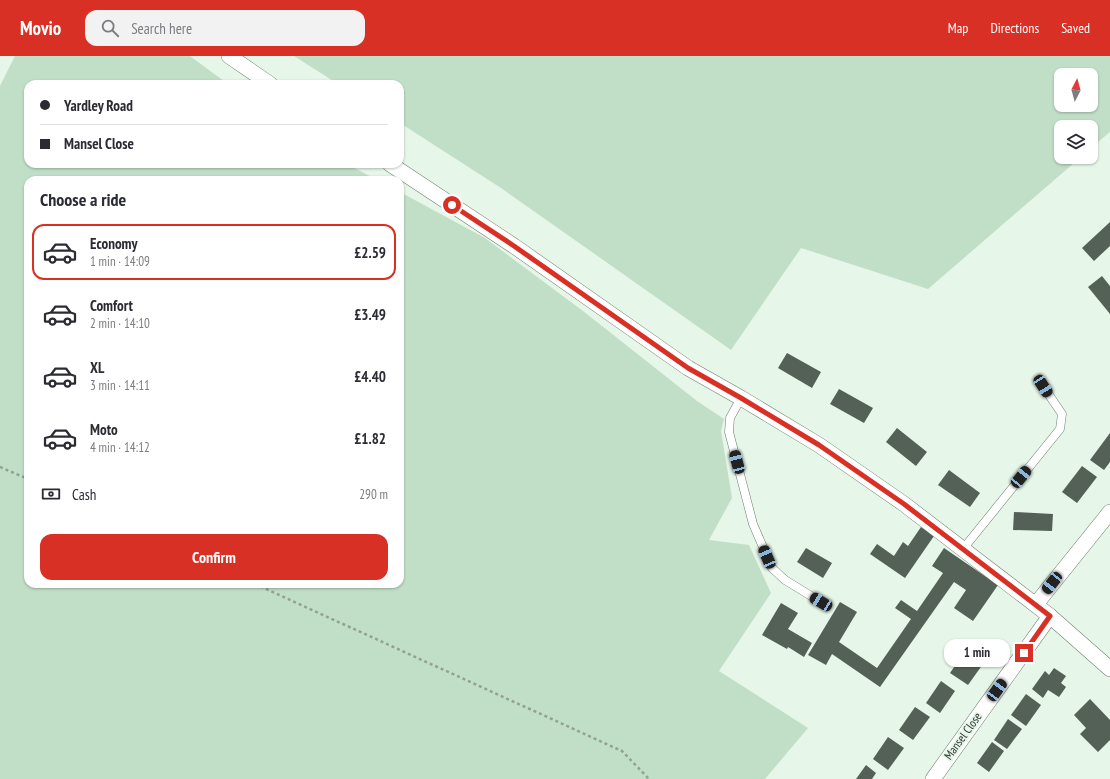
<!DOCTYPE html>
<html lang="en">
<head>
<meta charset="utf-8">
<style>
	:root { --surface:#fff; --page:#f2f2f3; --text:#2b2b33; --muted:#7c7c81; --line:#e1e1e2; --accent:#d93025 }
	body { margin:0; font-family:"PT Sans Narrow",sans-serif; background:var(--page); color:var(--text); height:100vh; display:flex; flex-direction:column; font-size:15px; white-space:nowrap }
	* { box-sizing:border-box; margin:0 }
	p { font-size:13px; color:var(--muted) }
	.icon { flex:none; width:22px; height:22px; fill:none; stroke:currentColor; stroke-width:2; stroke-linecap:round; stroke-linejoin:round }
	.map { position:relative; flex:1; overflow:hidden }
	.panel { position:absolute; left:24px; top:120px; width:380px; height:412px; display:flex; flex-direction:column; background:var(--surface); border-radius:12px; box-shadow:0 1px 3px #0004 }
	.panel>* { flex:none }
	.hud { position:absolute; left:24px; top:24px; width:380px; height:88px; border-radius:12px; box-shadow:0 1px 3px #0004; display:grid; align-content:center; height:88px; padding:0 16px; background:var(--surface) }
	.needle { width:26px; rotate:6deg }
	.controls { position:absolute; left:1054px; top:12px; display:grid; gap:8px }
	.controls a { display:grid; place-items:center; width:44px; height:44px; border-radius:8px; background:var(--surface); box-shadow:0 1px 3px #0004; font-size:20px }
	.end { position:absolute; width:18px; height:18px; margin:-9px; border:5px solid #d93025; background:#fff; box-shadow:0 0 0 2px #fff }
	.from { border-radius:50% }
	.bubble { position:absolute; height:28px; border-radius:12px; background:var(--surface); box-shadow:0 1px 3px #0004; font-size:13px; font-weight:700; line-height:28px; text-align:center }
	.car { position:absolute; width:12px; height:24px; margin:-12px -6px; border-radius:5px; box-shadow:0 0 3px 1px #0007; background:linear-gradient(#222 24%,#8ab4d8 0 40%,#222 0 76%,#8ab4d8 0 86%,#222 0) }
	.hud b { display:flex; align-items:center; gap:14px; height:38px; font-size:15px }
	.hud b+b { border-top:1px solid var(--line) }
	.hud i { width:10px; height:10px; background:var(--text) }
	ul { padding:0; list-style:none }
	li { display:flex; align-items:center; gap:12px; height:56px; margin:0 8px 6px; padding:0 8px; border:2px solid transparent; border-radius:12px }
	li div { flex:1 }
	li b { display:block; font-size:15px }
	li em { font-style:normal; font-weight:700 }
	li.current { border-color:var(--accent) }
	li>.icon { width:36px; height:36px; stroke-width:1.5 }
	h2 { padding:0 16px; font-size:18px; line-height:48px }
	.pay { display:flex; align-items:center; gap:10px; height:44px; padding:0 16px; font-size:15px }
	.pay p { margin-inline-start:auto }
	.cta { display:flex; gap:8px; margin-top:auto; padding:8px 16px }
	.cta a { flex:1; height:46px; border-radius:12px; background:var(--accent); color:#fff; font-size:16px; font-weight:700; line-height:46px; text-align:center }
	header { display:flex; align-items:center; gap:24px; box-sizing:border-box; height:56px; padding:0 20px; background:var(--accent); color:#fff }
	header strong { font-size:19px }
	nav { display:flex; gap:22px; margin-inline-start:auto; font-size:14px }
	.search { width:280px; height:36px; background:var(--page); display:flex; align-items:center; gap:10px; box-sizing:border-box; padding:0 14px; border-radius:12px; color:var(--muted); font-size:15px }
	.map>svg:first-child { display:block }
	.green { fill:#c1dfc7; fill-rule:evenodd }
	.building { fill:#546157 }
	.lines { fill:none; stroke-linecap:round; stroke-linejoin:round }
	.lane-casing { stroke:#6e7c71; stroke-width:9 }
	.street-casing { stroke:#6e7c71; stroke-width:16 }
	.path { stroke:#949f96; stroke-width:2.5; stroke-dasharray:3 3; stroke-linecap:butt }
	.lane { stroke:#fff; stroke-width:8 }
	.street { stroke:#fff; stroke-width:15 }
	.route { stroke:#d93025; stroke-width:5 }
	.labels { text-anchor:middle; stroke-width:4; stroke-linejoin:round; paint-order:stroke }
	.street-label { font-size:12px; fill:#343a35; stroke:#e6f6e9 }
</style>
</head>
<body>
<header>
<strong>Movio</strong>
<div class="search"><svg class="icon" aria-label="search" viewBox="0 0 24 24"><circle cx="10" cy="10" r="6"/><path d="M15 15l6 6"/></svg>Search here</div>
<nav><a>Map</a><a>Directions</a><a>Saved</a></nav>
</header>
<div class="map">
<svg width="1110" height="723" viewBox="0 0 1110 723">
	<rect width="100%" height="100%" fill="#e6f6e9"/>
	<!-- green -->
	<g class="green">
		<polygon points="15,0 190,0 228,28 28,28 28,108 347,108 377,124 28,124 28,528 400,528 400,136 485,182 583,255 697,345 724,363 721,375 732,442 709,484 749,489 771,537 719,615 808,672 765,723 0,723 0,30"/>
		<path d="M294,0h816v76l-19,16v-21h-30v30h20l-153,132 -127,-41 -70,102 -230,-162 -101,-65v-39h-62zM1061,19h30v30h-30z"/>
	</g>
	<!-- building -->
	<g class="building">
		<polygon points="1110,166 1110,190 1094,205 1082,192"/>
		<polygon points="1102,220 1110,230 1110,258 1088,231"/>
		<polygon points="787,297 821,316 812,332 778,312"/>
		<polygon points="839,333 873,352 864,367 830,348"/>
		<polygon points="897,372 927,396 916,410 886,386"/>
		<polygon points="1110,377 1110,406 1104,414 1090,404"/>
		<polygon points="1082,410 1097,421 1077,447 1062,436"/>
		<polygon points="949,414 980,437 970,451 938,429"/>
		<polygon points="1014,456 1053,458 1052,475 1013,474"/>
		<polygon points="921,471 934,480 905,522 870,498 877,488 894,500 903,486 908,490"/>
		<polygon points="806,492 832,507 823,522 797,506"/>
		<polygon points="944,492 998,529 973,565 954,552 966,534 954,526 880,631 832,598 826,609 808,599 840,546 857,556 839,586 877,612 911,563 895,552 901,544 917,555 943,517 932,510"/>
		<polygon points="781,547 798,557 788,573 812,587 804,601 788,591 787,593 762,579"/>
		<polygon points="965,595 983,608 968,629 950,617"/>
		<polygon points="1054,612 1066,620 1061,627 1066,631 1059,641 1048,634 1043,642 1032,633 1045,615 1049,619"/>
		<polygon points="941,625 955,635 940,657 926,647"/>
		<polygon points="1026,638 1041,649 1026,670 1011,659"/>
		<polygon points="1090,643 1110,664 1110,684 1098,696 1080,678 1086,672 1074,659"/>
		<polygon points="915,651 930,661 913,684 899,674"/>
		<polygon points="1008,663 1022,673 1007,693 994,684"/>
		<polygon points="888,681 904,692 888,714 873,703"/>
		<polygon points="992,686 1004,695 989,716 977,707"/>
		<polygon points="866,709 876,717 872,723 856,723"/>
	</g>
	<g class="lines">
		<!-- lane casing -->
		<g class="lane-casing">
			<g id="lane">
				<polyline points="741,342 730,362 729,376 753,468 772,512 785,524 821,546"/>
				<polyline points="963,493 1060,373 1062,358 1043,330"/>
			</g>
		</g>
		<!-- street casing -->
		<g class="street-casing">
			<g id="street">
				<polyline points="229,0 270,28"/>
				<polyline points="390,108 514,190 688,312 741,342 819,389 904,448 1050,560 1110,613"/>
				<polyline points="1036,548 1110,456"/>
				<polyline points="933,723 1050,560"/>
			</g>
		</g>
		<!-- path -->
		<g class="path">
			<polyline points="0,411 28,423"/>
			<polyline points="255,528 622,695 649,723"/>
		</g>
		<!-- lane -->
		<use href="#lane" class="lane"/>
		<!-- street -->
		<use href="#street" class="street"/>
	</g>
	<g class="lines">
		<!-- route -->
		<polyline class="route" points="452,149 514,190 688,312 741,342 819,389 904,448 1050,560 1024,597"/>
	</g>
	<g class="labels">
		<!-- street labels -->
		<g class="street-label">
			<text transform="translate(963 680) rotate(-54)" y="4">Mansel Close</text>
		</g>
	</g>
</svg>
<div class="controls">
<a><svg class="needle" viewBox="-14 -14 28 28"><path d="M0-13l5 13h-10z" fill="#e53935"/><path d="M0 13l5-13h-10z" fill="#7c7c81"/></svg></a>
<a><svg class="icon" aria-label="layers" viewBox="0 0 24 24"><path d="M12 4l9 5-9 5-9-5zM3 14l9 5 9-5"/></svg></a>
</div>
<i class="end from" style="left:452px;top:149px"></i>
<i class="end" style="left:1024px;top:597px"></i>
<div class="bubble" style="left:944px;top:583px;width:66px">1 min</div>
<i class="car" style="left:1043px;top:330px;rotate:147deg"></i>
<i class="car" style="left:737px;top:406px;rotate:345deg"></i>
<i class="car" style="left:1021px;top:421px;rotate:39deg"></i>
<i class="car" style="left:767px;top:501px;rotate:337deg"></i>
<i class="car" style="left:1052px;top:527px;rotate:218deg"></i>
<i class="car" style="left:821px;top:546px;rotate:301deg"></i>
<i class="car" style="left:997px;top:634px;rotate:36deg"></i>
<div class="hud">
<b><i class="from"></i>Yardley Road</b>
<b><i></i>Mansel Close</b>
</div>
<section class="panel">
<h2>Choose a ride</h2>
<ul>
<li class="current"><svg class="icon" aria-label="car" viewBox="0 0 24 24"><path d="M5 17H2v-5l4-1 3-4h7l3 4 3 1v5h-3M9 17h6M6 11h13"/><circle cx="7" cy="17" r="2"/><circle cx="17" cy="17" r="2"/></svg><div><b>Economy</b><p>1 min · 14:09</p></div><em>£2.59</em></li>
<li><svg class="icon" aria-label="car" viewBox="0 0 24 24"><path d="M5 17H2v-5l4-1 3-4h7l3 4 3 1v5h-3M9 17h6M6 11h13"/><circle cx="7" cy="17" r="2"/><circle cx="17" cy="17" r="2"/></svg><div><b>Comfort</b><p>2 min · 14:10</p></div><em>£3.49</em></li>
<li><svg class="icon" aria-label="car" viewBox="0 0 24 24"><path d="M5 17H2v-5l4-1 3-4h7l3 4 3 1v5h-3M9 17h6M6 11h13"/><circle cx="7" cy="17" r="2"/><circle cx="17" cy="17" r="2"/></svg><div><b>XL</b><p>3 min · 14:11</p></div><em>£4.40</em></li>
<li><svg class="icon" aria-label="car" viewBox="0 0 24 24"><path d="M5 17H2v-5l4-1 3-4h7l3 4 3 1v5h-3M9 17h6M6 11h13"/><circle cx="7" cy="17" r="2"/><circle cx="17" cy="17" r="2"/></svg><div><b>Moto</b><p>4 min · 14:12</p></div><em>£1.82</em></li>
</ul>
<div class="pay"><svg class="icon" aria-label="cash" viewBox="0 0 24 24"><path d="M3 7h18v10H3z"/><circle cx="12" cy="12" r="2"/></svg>Cash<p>290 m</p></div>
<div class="cta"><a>Confirm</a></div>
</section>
</div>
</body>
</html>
